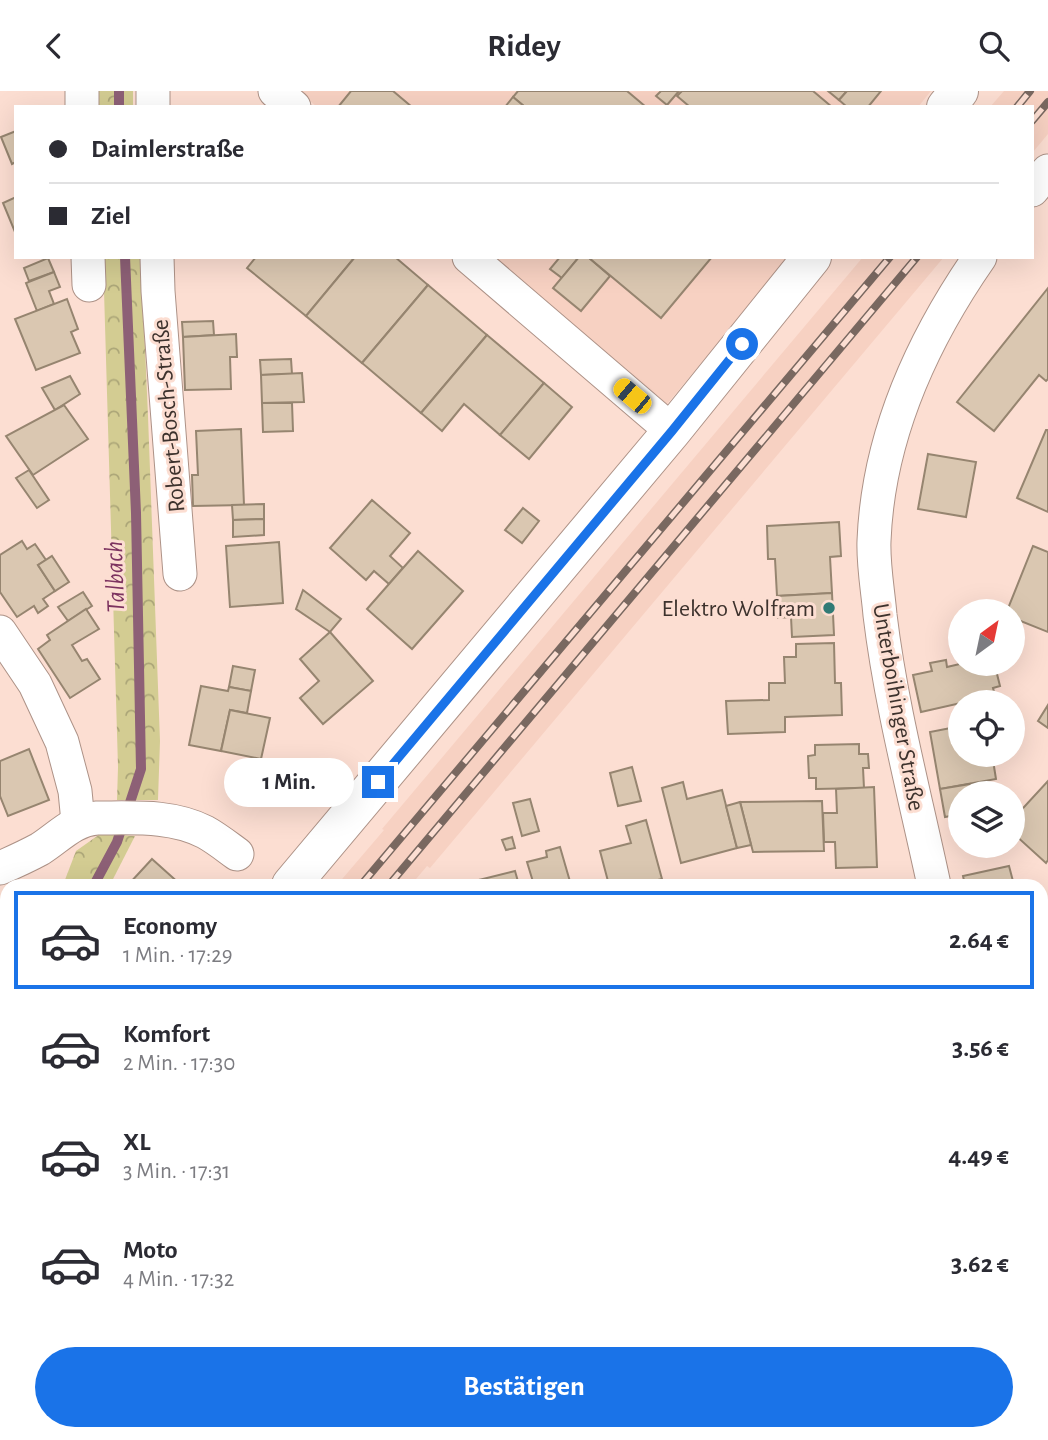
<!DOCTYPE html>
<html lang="de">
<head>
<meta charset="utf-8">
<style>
	:root { --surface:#fff; --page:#f2f2f3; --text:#2b2b33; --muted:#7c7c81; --line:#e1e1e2; --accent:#1a73e8 }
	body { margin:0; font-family:"Alegreya Sans",sans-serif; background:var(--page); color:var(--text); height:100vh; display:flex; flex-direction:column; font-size:26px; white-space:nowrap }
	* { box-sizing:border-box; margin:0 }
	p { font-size:23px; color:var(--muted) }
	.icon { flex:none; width:38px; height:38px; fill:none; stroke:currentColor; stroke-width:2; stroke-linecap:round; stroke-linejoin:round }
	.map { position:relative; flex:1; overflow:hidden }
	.side { position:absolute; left:0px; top:788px; width:1048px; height:562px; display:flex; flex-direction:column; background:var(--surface); border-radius:21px 21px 0 0; box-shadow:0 7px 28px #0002 }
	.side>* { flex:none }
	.top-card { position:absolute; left:14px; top:14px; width:1020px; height:154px; border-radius:0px; box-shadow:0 7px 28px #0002; display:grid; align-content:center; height:154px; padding:0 35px; background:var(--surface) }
	.needle { width:46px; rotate:33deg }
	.buttons { position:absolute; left:948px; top:508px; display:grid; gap:14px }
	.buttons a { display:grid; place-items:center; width:77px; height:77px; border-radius:50%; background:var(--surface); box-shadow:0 7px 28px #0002; font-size:35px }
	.end { position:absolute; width:32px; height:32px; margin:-16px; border:9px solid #1a73e8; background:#fff; box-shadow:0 0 0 4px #fff }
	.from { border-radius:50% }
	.bubble { position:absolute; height:49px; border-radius:24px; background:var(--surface); box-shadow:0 7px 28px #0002; font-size:23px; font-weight:700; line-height:49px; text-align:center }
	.car { position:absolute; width:21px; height:42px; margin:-21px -10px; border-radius:9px; box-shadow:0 0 5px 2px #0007; background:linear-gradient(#f5c518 24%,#345 0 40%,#f5c518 0 76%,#345 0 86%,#f5c518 0) }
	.top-card b { display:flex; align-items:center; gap:24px; height:66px; font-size:26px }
	.top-card b+b { border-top:2px solid var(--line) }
	.top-card i { width:18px; height:18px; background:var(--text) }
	ul { padding:12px 0 0; list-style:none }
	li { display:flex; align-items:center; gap:21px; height:98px; margin:0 14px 10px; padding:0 21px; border:4px solid transparent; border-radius:0px }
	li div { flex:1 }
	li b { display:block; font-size:26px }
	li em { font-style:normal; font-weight:700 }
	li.selected { border-color:var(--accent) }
	li>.icon { width:63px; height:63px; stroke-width:1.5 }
	.action { display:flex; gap:14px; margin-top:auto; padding:14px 35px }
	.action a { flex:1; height:80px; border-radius:42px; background:var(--accent); color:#fff; font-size:28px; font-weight:700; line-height:80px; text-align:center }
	header { display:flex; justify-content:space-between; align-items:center; height:91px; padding:0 35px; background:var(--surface); font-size:32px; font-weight:700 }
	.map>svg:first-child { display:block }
	.built { fill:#f7d1c2 }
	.forest { fill:url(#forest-crowns) }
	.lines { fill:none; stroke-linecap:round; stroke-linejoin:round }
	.stream { stroke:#8d6076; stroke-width:10 }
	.building { fill:#dac7b1; stroke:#968570; stroke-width:2 }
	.street-casing { stroke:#ad9287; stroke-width:35 }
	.secondary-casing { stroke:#ad9287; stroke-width:40 }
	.street { stroke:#fff; stroke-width:33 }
	.secondary { stroke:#fff; stroke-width:38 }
	.rail-casing { stroke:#796860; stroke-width:8 }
	.rail { stroke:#fcded2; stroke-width:5; stroke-dasharray:16; stroke-linecap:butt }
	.route { stroke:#1a73e8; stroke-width:9 }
	.poi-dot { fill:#317a75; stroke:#fcded2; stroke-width:2.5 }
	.labels { text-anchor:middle; stroke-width:6; stroke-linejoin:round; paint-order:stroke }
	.street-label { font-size:24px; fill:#3d322d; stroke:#fcded2 }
	.poi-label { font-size:24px; fill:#3d322d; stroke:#fcded2; text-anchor:end }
	.water-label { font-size:26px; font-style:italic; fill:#7c325f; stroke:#fcded2 }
</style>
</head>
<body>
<header><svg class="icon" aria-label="back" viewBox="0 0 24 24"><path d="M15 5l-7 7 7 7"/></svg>Ridey<svg class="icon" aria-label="search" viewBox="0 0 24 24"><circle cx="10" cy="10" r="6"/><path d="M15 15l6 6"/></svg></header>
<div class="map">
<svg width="1048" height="1349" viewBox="0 0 1048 1349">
	<defs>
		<pattern id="forest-crowns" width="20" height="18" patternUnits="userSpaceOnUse" patternTransform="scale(1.75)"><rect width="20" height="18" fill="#d3cc92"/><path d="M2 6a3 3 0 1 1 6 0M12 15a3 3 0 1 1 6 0" fill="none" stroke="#aca678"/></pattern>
	</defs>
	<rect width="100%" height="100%" fill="#fcded2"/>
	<!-- built -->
	<g class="built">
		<polygon points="299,0 931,0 918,16 317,16"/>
		<polygon points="1004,0 1048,0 1048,43 1033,61 1032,16 990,16"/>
		<polygon points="494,166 790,166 667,313"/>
		<polygon points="863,166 944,166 430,777 427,775 411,794 337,794 384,739 382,738"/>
		<polygon points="7,1184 7,1284 0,1292 0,1192"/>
	</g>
	<!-- forest -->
	<g class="forest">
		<polygon points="97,0 133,0 133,16 98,16"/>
		<polygon points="103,166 141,166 148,325 160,650 158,709 117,709 118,676"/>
		<polygon points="100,743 135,745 110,794 63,794 76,760"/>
		<polygon points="7,907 7,1058 0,1044 0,928"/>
	</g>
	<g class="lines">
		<!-- stream -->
		<g class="stream">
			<polyline points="119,0 119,16"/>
			<polyline points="94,794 117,751 141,678 136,422 125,166"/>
			<polyline points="7,980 7,997"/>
			<polyline points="324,1342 331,1349"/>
		</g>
	</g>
	<!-- building -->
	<g class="building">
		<polygon points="351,0 393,0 412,16 338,16"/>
		<polygon points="518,0 627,0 646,16 525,16 513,6"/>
		<polygon points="661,0 679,0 667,14 656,5"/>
		<polygon points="682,0 813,0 832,16 690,16 677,5"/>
		<polygon points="828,0 847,0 839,9"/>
		<polygon points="847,0 881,0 868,16 847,16 839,9"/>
		<polygon points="513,6 525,16 505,16"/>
		<polygon points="16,40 16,71 12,73 1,46"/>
		<polygon points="16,106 16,141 15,141 3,112"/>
		<polygon points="256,166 355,166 306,225 247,177"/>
		<polygon points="355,166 395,166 428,194 362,272 306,225"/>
		<polygon points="560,166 579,166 562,187 550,178"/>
		<polygon points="579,166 588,166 610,185 581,220 553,197"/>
		<polygon points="588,166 712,166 661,227"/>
		<polygon points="48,167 54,181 29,190 24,177"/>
		<polygon points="54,181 60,196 49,200 54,213 37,220 26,192"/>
		<polygon points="428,194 487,244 421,322 362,272"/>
		<polygon points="1048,197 1048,288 1046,290 1039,284 994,340 957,311"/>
		<polygon points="67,208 78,238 71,241 80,262 36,279 15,228"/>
		<polygon points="213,230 214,244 183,246 182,231"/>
		<polygon points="236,243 237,266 230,266 231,298 185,299 183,246"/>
		<polygon points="487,244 544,292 500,344 464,313 442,340 421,322"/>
		<polygon points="291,268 292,283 261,284 260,269"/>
		<polygon points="302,282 304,311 262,312 261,284"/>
		<polygon points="70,285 80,303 55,319 42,297"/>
		<polygon points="544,292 572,316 529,368 500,344"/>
		<polygon points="262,312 292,312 293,340 263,341"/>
		<polygon points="64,314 88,348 33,384 6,345"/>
		<polygon points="241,338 244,414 193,415 192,384 198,384 196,340"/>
		<polygon points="1046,339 1048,339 1048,421 1017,407"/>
		<polygon points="928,363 976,371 966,426 918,418"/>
		<polygon points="29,379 49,409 37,417 16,387"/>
		<polygon points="372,409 410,442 390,465 403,477 389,493 374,480 366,489 330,457"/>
		<polygon points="264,413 264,428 233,429 232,414"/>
		<polygon points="523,417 539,430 522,452 505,439"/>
		<polygon points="264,428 264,444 233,446 233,429"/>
		<polygon points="839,431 841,465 830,466 832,502 777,505 775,468 768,468 767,435"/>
		<polygon points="22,450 27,458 35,453 46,469 38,474 55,500 43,508 48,515 38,522 34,515 17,526 0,501 0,464"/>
		<polygon points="279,451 283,512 230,516 226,455"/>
		<polygon points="1033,455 1048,461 1048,541 1013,527 1013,520 1007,520"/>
		<polygon points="418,460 463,500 412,558 367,518"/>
		<polygon points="52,465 69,491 55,500 38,474"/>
		<polygon points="303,499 341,528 330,541 296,518"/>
		<polygon points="83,501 92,515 68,530 58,516"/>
		<polygon points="832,502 834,544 792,546 791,526 778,527 777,505"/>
		<polygon points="86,518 99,538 72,554 82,570 87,568 100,588 70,607 38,558 50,549 47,544"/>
		<polygon points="330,541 373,590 323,633 300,607 319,590 300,568"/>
		<polygon points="834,552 835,592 841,592 842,624 785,626 785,641 728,643 726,610 769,609 769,592 785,592 784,566 796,566 796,553"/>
		<polygon points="946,569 947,576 964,572 988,572 989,576 995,575 1000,595 993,597 995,605 961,611 961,612 921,621 913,584 932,580 930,572"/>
		<polygon points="233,575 255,579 251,600 229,596"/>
		<polygon points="201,595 228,600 229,596 251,600 247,622 230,619 221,660 189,654"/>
		<polygon points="1048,614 1048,637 1038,630"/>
		<polygon points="230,619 270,627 261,668 221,660"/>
		<polygon points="961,635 961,663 992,663 996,688 940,698 930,641"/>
		<polygon points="859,653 859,663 868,663 869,677 863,677 864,697 816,698 816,687 809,687 808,665 815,664 815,654"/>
		<polygon points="29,658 49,709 8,725 0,705 0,670"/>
		<polygon points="632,676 641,710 618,715 610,682"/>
		<polygon points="1048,690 1048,769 1046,772 1013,742 1013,728"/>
		<polygon points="683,691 687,708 722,699 737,757 681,772 662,697"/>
		<polygon points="970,693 972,702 961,702 961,723 945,726 940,698"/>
		<polygon points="874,696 877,776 836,777 835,751 824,751 823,722 837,722 836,698"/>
		<polygon points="530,708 539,740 522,745 513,712"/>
		<polygon points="822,710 824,760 753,761 740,711"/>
		<polygon points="740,711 751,754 737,757 726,715"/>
		<polygon points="646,729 662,788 637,794 609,794 600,760 631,752 626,735"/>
		<polygon points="512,746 515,757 506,759 502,749"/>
		<polygon points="560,756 571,794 534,794 527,771 547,766 546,760"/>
		<polygon points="152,768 181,794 128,794"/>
		<polygon points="1009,775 1014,794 965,794 963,785"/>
		<polygon points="515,780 519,794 481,794 479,789"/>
		<polygon points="479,789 481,794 468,794 467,792"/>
		<polygon points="1041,933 1048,937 1048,993 1046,996 1041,993"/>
		<polygon points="1041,1012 1048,1016 1048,1039 1042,1051"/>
		<polygon points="138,1342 222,1342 216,1349 195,1349 192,1347 191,1349 132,1349"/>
		<polygon points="446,1342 469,1342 459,1349 451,1349"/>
		<polygon points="497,1342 512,1342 517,1349 488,1349"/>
		<polygon points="608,1342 629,1342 623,1349 615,1349"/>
		<polygon points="686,1342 735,1342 730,1349 682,1349"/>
		<polygon points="862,1342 889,1342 895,1347 898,1342 906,1342 915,1349 862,1349 859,1347"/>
	</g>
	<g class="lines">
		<!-- street casing -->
		<g class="street-casing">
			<g id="street">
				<polyline points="82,0 82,16"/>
				<polyline points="153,0 153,16"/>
				<polyline points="275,0 294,16"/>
				<polyline points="1032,99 1048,80"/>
				<polyline points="88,166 89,194"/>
				<polyline points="157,166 158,200 180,483"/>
				<polyline points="469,166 672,340"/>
				<polyline points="0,541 35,593 62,651 75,700 78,731"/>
				<path d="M0,777c14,-6 27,-12 40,-19 19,-12 33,-29 57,-31 37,0 75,-3 108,14 11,6 21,14 32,22"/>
				<path d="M934,794c-19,-89 -43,-179 -54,-270 -2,-24 -7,-50 -6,-74 4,-105 47,-199 106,-284"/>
				<polyline points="1041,905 1048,904"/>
				<polyline points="59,1342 67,1349"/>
				<polyline points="552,1342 557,1349"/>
				<polyline points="756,1349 761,1342"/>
			</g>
		</g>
		<!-- secondary casing -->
		<g class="secondary-casing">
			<g id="secondary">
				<polyline points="946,16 959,0"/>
				<polyline points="291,794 672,340 812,166"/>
				<polyline points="0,1143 7,1135"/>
			</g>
		</g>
		<!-- street -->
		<use href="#street" class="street"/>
		<!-- secondary -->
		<use href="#secondary" class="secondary"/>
		<!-- rail casing -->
		<g class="rail-casing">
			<g id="rail">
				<polyline points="1017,16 1030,0"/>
				<polyline points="1032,30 1048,11"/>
				<polyline points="361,794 890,166"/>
				<polyline points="389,794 917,166"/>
				<polyline points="0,1223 7,1215"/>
				<polyline points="0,1255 7,1247"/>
			</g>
		</g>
		<!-- rail -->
		<use href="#rail" class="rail"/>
	</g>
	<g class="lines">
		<!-- route -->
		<polyline class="route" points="378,691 672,340 742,253"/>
	</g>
	<!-- markers -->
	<circle class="poi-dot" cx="829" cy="517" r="7"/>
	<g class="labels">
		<!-- street labels -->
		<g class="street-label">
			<text transform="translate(168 325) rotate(-95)" y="8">Robert-Bosch-Straße</text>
			<text transform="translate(899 616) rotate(80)" y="8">Unterboihinger Straße</text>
		</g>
		<!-- poi labels -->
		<g class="poi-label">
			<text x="815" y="525">Elektro Wolfram</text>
		</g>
		<!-- water labels -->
		<g class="water-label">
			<text transform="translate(114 486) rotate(-92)" y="9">Talbach</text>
		</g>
	</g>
</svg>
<div class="buttons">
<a><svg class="needle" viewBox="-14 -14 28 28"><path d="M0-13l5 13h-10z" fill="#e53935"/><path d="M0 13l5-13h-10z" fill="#7c7c81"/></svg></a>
<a><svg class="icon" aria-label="locate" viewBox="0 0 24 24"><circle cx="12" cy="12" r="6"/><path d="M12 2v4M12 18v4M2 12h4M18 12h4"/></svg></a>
<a><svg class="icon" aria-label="layers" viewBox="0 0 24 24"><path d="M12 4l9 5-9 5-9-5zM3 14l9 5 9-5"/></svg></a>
</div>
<i class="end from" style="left:742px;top:253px"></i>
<i class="end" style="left:378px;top:691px"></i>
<div class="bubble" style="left:224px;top:667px;width:130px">1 Min.</div>
<i class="car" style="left:632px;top:305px;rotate:310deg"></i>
<div class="top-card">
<b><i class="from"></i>Daimlerstraße</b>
<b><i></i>Ziel</b>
</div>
<section class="side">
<ul>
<li class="selected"><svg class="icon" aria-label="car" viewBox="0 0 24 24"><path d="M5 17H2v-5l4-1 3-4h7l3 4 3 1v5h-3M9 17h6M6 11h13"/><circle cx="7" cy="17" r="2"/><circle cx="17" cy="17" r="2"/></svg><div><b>Economy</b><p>1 Min. · 17:29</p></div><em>2.64 €</em></li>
<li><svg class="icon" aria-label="car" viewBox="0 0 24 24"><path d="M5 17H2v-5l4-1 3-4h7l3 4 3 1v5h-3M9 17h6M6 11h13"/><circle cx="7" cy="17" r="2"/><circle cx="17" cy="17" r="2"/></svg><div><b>Komfort</b><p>2 Min. · 17:30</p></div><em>3.56 €</em></li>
<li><svg class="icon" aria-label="car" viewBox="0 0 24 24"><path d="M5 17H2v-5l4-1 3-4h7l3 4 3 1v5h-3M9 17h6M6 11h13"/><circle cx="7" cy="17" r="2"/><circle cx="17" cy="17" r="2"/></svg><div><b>XL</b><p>3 Min. · 17:31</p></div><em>4.49 €</em></li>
<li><svg class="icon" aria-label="car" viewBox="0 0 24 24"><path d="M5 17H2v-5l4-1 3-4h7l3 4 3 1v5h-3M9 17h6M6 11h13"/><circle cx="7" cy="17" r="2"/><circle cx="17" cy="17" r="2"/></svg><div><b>Moto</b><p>4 Min. · 17:32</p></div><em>3.62 €</em></li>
</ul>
<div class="action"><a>Bestätigen</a></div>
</section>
</div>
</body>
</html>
